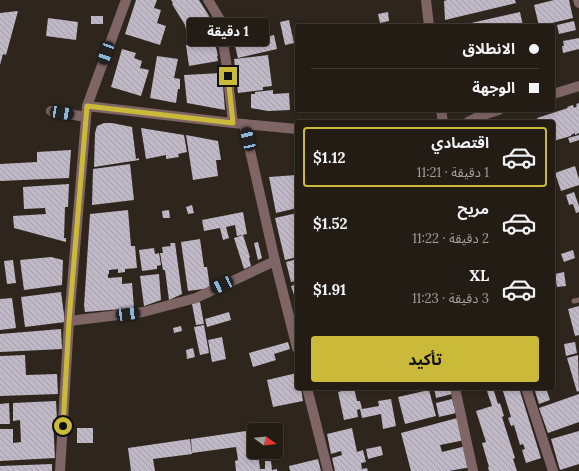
<!DOCTYPE html>
<html lang="ar">
<head>
<meta charset="utf-8">
<style>
	:root { --surface:#221c15; --page:#2a251e; --text:#f1f3f6; --muted:#a2a1a0; --line:#3f3a34; --accent:#cbba39 }
	body { margin:0; font-family:Lora,"Noto Sans Arabic",serif; background:var(--page); color:var(--text); direction:rtl; height:100vh; display:flex; flex-direction:column; font-size:15px; white-space:nowrap }
	* { box-sizing:border-box; margin:0 }
	p { font-size:13px; color:var(--muted) }
	.icon { flex:none; width:22px; height:22px; fill:none; stroke:currentColor; stroke-width:2; stroke-linecap:round; stroke-linejoin:round }
	.map { position:relative; flex:1; overflow:hidden; direction:ltr }
	.details { position:absolute; left:295px; top:120px; width:260px; height:270px; display:flex; flex-direction:column; background:var(--surface); border-radius:4px; box-shadow:0 2px 6px #0003,0 0 0 1px var(--line); direction:rtl }
	.details>* { flex:none }
	.top-card { position:absolute; left:295px; top:24px; width:260px; height:88px; border-radius:4px; box-shadow:0 2px 6px #0003,0 0 0 1px var(--line); direction:rtl; display:grid; align-content:center; height:88px; padding:0 16px; background:var(--surface) }
	.needle { width:26px; rotate:105deg }
	.buttons { position:absolute; left:247px; top:423px; display:grid; gap:8px }
	.buttons a { display:grid; place-items:center; width:36px; height:36px; border-radius:4px; background:var(--surface); box-shadow:0 2px 6px #0003,0 0 0 1px var(--line); font-size:20px }
	.end { position:absolute; width:18px; height:18px; margin:-9px; border:5px solid #cbba39; background:#111; box-shadow:0 0 0 2px #111 }
	.from { border-radius:50% }
	.bubble { position:absolute; height:28px; border-radius:4px; background:var(--surface); box-shadow:0 2px 6px #0003,0 0 0 1px var(--line); font-size:13px; font-weight:700; line-height:28px; text-align:center; direction:rtl }
	.car { position:absolute; width:12px; height:24px; margin:-12px -6px; border-radius:5px; box-shadow:0 0 3px 1px #0007; background:linear-gradient(#222 24%,#8ab4d8 0 40%,#222 0 76%,#8ab4d8 0 86%,#222 0) }
	.top-card b { display:flex; align-items:center; gap:14px; height:38px; font-size:15px }
	.top-card b+b { border-top:1px solid var(--line) }
	.top-card i { width:10px; height:10px; background:var(--text) }
	ul { padding:7px 0 0; list-style:none }
	li { display:flex; align-items:center; gap:12px; height:60px; margin:0 8px 6px; padding:0 8px; border:2px solid transparent; border-radius:4px }
	li div { flex:1 }
	li b { display:block; font-size:15px }
	li em { font-style:normal; font-weight:700 }
	li.on { border-color:var(--accent) }
	li>.icon { width:36px; height:36px; stroke-width:1.5 }
	.action { display:flex; gap:8px; margin-top:auto; padding:8px 16px }
	.action a { flex:1; height:46px; border-radius:4px; background:var(--accent); color:#111; font-size:16px; font-weight:700; line-height:46px; text-align:center }
	.map>svg:first-child { display:block }
	.building { fill:url(#building-back-hatch) }
	.lines { fill:none; stroke-linecap:round; stroke-linejoin:round }
	.lane { stroke:#806566; stroke-width:5 }
	.street { stroke:#806566; stroke-width:10 }
	.route { stroke:#cbba39; stroke-width:5 }
</style>
</head>
<body>
<div class="map">
<svg width="579" height="471" viewBox="0 0 579 471">
	<defs>
		<pattern id="building-back-hatch" width="6" height="6" patternUnits="userSpaceOnUse"><rect width="6" height="6" fill="#bfb8c6"/><path d="M-1 5l2 2M0 0l6 6M5-1l2 2" fill="none" stroke="#a29ca6"/></pattern>
	</defs>
	<rect width="100%" height="100%" fill="#2e261c"/>
	<!-- building -->
	<g class="building">
		<polygon points="136,0 157,0 154,8 161,10 157,23 166,26 160,45 125,34"/>
		<polygon points="171,0 199,0 209,16 212,28 214,28 216,39 214,39 218,56 217,56 218,61 189,66 186,45 189,44 185,25 172,4 173,3"/>
		<polygon points="447,0 515,0 516,3 445,20 444,1"/>
		<polygon points="554,0 569,0 573,18 539,26 534,5"/>
		<polygon points="18,11 6,55 3,54 0,65 0,13"/>
		<polygon points="388,12 389,21 380,23 378,14"/>
		<polygon points="520,12 523,26 462,26 462,25"/>
		<rect x="91" y="16" width="12" height="8"/>
		<polygon points="48,18 78,22 76,40 46,36"/>
		<polygon points="289,20 294,43 285,45 280,22"/>
		<polygon points="574,21 576,30 559,34 557,25"/>
		<polygon points="267,25 270,36 274,35 277,49 238,58 232,34"/>
		<polygon points="579,38 579,49 563,53 562,46 564,46 563,41"/>
		<polygon points="122,49 136,53 134,58 142,61 140,68 149,70 141,96 111,87"/>
		<polygon points="268,55 272,86 263,87 263,90 238,93 234,59"/>
		<polygon points="157,56 178,59 174,78 180,79 180,89 178,89 176,103 150,98"/>
		<polygon points="222,73 225,110 187,103 184,75"/>
		<polygon points="273,90 273,94 289,93 290,110 268,111 251,108 251,94 255,94 255,92"/>
		<polygon points="579,103 579,133 575,135 575,133 571,135 571,136 553,141 553,122 539,122 537,118 568,108 567,107 573,105 574,108 577,106 576,104"/>
		<polygon points="104,123 112,123 132,127 136,159 139,158 139,160 94,167 95,133 97,126"/>
		<polygon points="141,128 184,135 187,152 178,154 179,157 166,159 166,155 146,159"/>
		<polygon points="186,135 218,141 221,160 216,160 218,176 193,180"/>
		<polygon points="579,135 579,140 570,143 568,138"/>
		<polygon points="71,150 69,178 0,181 0,164 37,162 37,152"/>
		<polygon points="130,164 134,200 92,205 93,169"/>
		<polygon points="575,166 579,179 579,185 561,191 555,173"/>
		<polygon points="297,175 297,208 276,213 269,177"/>
		<polygon points="69,184 68,207 65,207 64,238 66,238 66,242 14,228 13,216 46,214 45,208 24,209 23,187"/>
		<polygon points="574,192 579,206 579,212 576,213 573,204 569,205 566,195"/>
		<polygon points="192,205 194,213 188,214 186,207"/>
		<polygon points="128,210 131,246 135,246 137,268 125,269 125,272 118,273 118,269 109,270 109,274 108,274 108,278 122,277 122,284 132,283 134,308 85,312 84,306 90,214"/>
		<polygon points="169,210 170,218 163,218 162,211"/>
		<polygon points="243,212 247,234 237,236 235,225 226,227 229,238 223,240 220,228 204,231 202,220"/>
		<polygon points="297,213 297,257 285,260 275,218"/>
		<polygon points="243,235 250,257 249,258 251,266 244,269 234,238"/>
		<polygon points="200,239 204,267 207,267 210,288 188,291 181,242"/>
		<polygon points="258,242 262,258 258,260 254,243"/>
		<polygon points="170,243 175,243 182,294 169,300 165,270 163,270 160,253 163,253 162,247 171,246"/>
		<polygon points="154,248 155,254 159,253 161,265 157,266 157,269 142,271 139,250"/>
		<polygon points="573,250 575,258 564,262 561,254"/>
		<polygon points="51,257 63,260 62,285 24,290 20,260"/>
		<polygon points="297,259 297,281 291,282 286,262"/>
		<polygon points="13,260 16,283 7,284 4,261"/>
		<polygon points="564,272 566,286 557,287 555,274"/>
		<polygon points="159,274 161,300 144,306 140,276"/>
		<polygon points="297,284 297,298 295,298 291,286"/>
		<polygon points="61,292 65,322 25,327 21,297"/>
		<polygon points="12,298 16,328 0,330 0,299"/>
		<polygon points="200,302 204,324 196,325 192,304"/>
		<polygon points="579,306 579,335 575,336 568,309"/>
		<polygon points="229,312 231,320 207,327 205,319"/>
		<polygon points="204,325 209,353 200,355 194,327"/>
		<polygon points="181,326 182,331 174,333 173,328"/>
		<polygon points="61,329 62,349 0,352 0,334"/>
		<polygon points="222,337 226,359 212,362 208,340"/>
		<polygon points="288,342 290,349 274,354 276,360 253,367 249,353"/>
		<polygon points="575,342 577,353 566,356 564,344"/>
		<polygon points="193,348 195,357 187,359 186,350"/>
		<polygon points="25,355 26,375 57,374 58,394 0,396 0,356"/>
		<polygon points="578,355 579,391 577,392 567,358"/>
		<polygon points="297,373 297,388 301,388 303,401 273,407 267,380"/>
		<polygon points="345,388 354,388 357,401 360,401 362,409 379,406 378,401 391,399 396,426 383,429 381,414 362,418 360,409 357,410 358,417 344,420 338,392 346,390"/>
		<polygon points="434,388 451,388 452,394 436,398"/>
		<polygon points="486,388 493,388 498,404 500,403 504,416 502,417 515,458 513,459 517,471 489,471 488,467 489,467 482,443 486,442 476,411 492,406"/>
		<polygon points="502,388 519,388 541,458 526,463 522,450 525,449 523,444 520,445 514,425 511,426 508,418 511,417"/>
		<polygon points="534,388 546,388 550,400 539,404"/>
		<polygon points="429,390 436,416 405,424 398,397"/>
		<polygon points="579,394 579,422 548,433 539,408"/>
		<polygon points="452,399 456,413 439,417 436,403"/>
		<polygon points="56,401 57,420 53,420 55,458 0,461 0,429 13,429 13,443 21,442 20,420 13,421 13,403"/>
		<polygon points="9,403 10,424 0,424 0,404"/>
		<polygon points="461,417 465,440 440,445 442,452 466,446 471,467 449,471 411,471 401,433"/>
		<rect x="77" y="428" width="16" height="15"/>
		<polygon points="352,428 357,452 363,450 366,462 361,463 362,469 367,468 368,471 335,471 332,458 342,455 341,451 331,454 327,434"/>
		<polygon points="253,430 254,452 258,452 260,469 265,469 265,461 271,461 272,470 277,469 277,471 236,471 235,461 238,460 236,447 192,453 191,439"/>
		<polygon points="579,431 579,464 560,470 551,439"/>
		<polygon points="190,439 192,454 153,459 155,471 131,471 128,448"/>
		<polygon points="381,446 383,455 368,459 366,449"/>
		<polygon points="318,459 321,471 290,471 289,466"/>
		<polygon points="52,464 52,471 0,471 0,466"/>
	</g>
	<g class="lines">
		<!-- lane -->
		<polyline class="lane" points="574,301 579,300"/>
		<!-- street -->
		<g class="street">
			<polyline points="208,0 219,18 226,61 233,123"/>
			<polyline points="426,0 429,26"/>
			<polyline points="578,0 579,3"/>
			<polyline points="553,94 579,86"/>
			<polyline points="87,106 233,123 297,129"/>
			<polyline points="441,110 443,122"/>
			<polyline points="51,111 86,117"/>
			<polyline points="468,122 480,116 499,110"/>
			<polyline points="244,124 275,261 297,348"/>
			<polyline points="69,321 143,312 196,298 275,261"/>
			<polyline points="307,388 328,471"/>
			<polyline points="455,388 473,471"/>
			<polyline points="526,388 553,471"/>
			<polyline points="60,471 69,321 87,106 126,0"/>
		</g>
	</g>
	<g class="lines">
		<!-- route -->
		<polyline class="route" points="63,426 69,321 87,106 233,123 228,76"/>
	</g>
</svg>
<div class="buttons">
<a><svg class="needle" viewBox="-14 -14 28 28"><path d="M0-13l5 13h-10z" fill="#e53935"/><path d="M0 13l5-13h-10z" fill="#a2a1a0"/></svg></a>
</div>
<i class="end from" style="left:63px;top:426px"></i>
<i class="end" style="left:228px;top:76px"></i>
<div class="bubble" style="left:187px;top:18px;width:82px">1 دقيقة</div>
<i class="car" style="left:106px;top:53px;rotate:200deg"></i>
<i class="car" style="left:62px;top:113px;rotate:99deg"></i>
<i class="car" style="left:248px;top:139px;rotate:347deg"></i>
<i class="car" style="left:222px;top:285px;rotate:245deg"></i>
<i class="car" style="left:128px;top:314px;rotate:83deg"></i>
<div class="top-card">
<b><i class="from"></i>الانطلاق</b>
<b><i></i>الوجهة</b>
</div>
<section class="details">
<ul>
<li class="on"><svg class="icon" aria-label="car" viewBox="0 0 24 24"><path d="M5 17H2v-5l4-1 3-4h7l3 4 3 1v5h-3M9 17h6M6 11h13"/><circle cx="7" cy="17" r="2"/><circle cx="17" cy="17" r="2"/></svg><div><b>اقتصادي</b><p>1 دقيقة · 11:21</p></div><em>$1.12</em></li>
<li><svg class="icon" aria-label="car" viewBox="0 0 24 24"><path d="M5 17H2v-5l4-1 3-4h7l3 4 3 1v5h-3M9 17h6M6 11h13"/><circle cx="7" cy="17" r="2"/><circle cx="17" cy="17" r="2"/></svg><div><b>مريح</b><p>2 دقيقة · 11:22</p></div><em>$1.52</em></li>
<li><svg class="icon" aria-label="car" viewBox="0 0 24 24"><path d="M5 17H2v-5l4-1 3-4h7l3 4 3 1v5h-3M9 17h6M6 11h13"/><circle cx="7" cy="17" r="2"/><circle cx="17" cy="17" r="2"/></svg><div><b>XL</b><p>3 دقيقة · 11:23</p></div><em>$1.91</em></li>
</ul>
<div class="action"><a>تأكيد</a></div>
</section>
</div>
</body>
</html>
